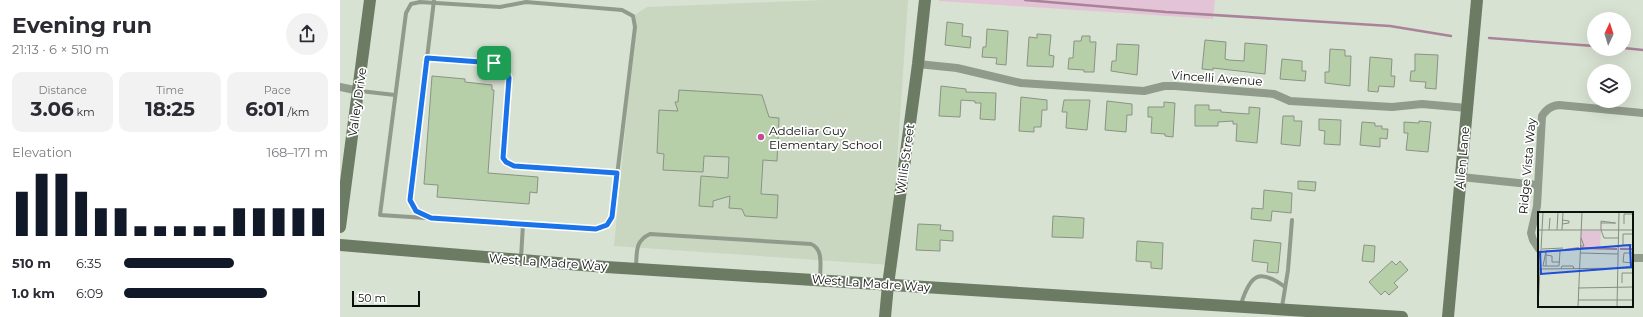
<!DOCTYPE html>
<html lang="en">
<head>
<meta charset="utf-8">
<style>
	:root { --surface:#fff; --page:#f2f2f3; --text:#2b2b33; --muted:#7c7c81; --accent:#111827 }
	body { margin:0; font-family:Montserrat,sans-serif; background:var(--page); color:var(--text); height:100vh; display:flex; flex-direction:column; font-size:15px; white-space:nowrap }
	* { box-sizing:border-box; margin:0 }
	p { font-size:13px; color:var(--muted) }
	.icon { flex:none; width:22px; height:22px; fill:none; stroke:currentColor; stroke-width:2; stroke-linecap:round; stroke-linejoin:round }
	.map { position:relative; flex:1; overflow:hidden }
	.panel { display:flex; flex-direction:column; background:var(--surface); width:340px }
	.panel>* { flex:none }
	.needle { width:26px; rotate:4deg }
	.controls { position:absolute; left:1247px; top:12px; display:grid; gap:8px }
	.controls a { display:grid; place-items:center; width:44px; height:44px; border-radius:50%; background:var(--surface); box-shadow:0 4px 16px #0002; font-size:20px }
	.scale { position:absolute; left:12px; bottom:10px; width:68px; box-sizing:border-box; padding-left:4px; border:2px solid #0c100a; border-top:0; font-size:11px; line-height:14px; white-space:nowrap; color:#0c100a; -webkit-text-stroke:3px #fff; paint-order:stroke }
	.pin { position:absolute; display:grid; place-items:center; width:34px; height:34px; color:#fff; margin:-17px; border-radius:8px; box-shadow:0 2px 6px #0006 }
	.round { display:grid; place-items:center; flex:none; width:42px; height:42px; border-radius:21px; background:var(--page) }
	.head { display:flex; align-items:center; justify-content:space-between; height:68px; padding:0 12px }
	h1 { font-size:22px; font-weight:700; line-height:30px }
	.figures { display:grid; grid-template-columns:repeat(3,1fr); gap:6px; height:68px; padding:4px 12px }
	.figures div { display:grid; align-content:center; border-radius:10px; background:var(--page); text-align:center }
	.figures b { font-size:20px; font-weight:700 }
	.figures small { font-size:11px; font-weight:400 }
	.figures p { font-size:11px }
	.chart { height:112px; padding:8px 12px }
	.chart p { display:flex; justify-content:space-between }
	.chart svg { width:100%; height:72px; margin-top:4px; stroke:var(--accent); stroke-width:6 }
	ul { padding:0 12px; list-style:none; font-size:13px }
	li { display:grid; grid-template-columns:64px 48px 1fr; align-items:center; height:30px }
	li i { height:10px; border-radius:5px; background:var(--accent) }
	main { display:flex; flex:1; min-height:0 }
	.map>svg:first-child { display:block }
	.built { fill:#c9d7c0 }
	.green { fill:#e3c4d6 }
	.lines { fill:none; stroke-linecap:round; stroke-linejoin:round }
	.stream { stroke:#aa8299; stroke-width:2.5 }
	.building { fill:#b7cfa9; stroke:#899384 }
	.lane { stroke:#919b8b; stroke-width:4 }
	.street { stroke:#919b8b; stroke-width:8 }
	.secondary { stroke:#6c7b63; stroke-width:12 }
	.route-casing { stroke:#fff; stroke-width:8 }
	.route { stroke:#1a73e8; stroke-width:5 }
	.poi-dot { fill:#c3499b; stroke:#fff; stroke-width:1.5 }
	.labels { text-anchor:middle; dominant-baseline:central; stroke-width:3.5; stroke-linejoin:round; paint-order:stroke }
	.street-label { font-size:12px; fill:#0c100a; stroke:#fff }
	.poi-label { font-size:12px; fill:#0c100a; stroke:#fff; text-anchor:start }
	.inset-river { fill:none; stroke:#aa8299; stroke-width:2 }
	.inset-road { fill:none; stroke:#868e82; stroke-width:1 }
	.view { fill:#1d4ed8; fill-opacity:0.15; stroke:#1d4ed8; stroke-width:2 }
	.inset-edge { fill:none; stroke:#0c100a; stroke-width:2 }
</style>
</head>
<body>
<main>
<section class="panel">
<div class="head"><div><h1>Evening run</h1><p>21:13 · 6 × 510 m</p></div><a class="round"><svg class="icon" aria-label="share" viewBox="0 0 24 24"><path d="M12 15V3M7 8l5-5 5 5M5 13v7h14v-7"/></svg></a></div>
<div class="figures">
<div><p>Distance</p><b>3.06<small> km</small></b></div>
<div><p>Time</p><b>18:25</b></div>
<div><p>Pace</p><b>6:01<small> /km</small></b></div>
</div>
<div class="chart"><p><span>Elevation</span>168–171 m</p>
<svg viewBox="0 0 160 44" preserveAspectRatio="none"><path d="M5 44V17M15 44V6M25 44V6M35 44V17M45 44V27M55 44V27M65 44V38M75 44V38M85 44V38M95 44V38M105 44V38M115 44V27M125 44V27M135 44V27M145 44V27M155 44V27"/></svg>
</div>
<ul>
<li><b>510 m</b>6:35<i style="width:54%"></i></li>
<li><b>1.0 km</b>6:09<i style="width:70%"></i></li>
</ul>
</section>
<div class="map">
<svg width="1303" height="317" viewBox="0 0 1303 317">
	<rect width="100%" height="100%" fill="#d8e2d2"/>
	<path class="built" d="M483,0H568L550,265L274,246L295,27L293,16L307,7Z"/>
	<path class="green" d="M599,0H875L873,19L599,1Z"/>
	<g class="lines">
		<g class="stream">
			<path d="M685,0L826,12L1050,26L1111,36"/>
			<path d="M1149,38L1254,46"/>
			<path d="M1284,48L1303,50"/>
		</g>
	</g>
	<g class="building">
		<path d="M607,22L623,24L622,36L631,37L630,48L605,45Z"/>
		<path d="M647,29L668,31L666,65L656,64L657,58L642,57L643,47H646Z"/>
		<path d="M697,34L711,35L709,55L714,56L713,67L687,66L689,37L697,38Z"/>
		<path d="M742,36H750V42H756L754,72H744V70L728,69L729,58H733L734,41H741Z"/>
		<path d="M865,40L886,42L885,59L889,60L904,61L905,43L927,45L925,74L873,68V70L862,69Z"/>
		<path d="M777,44L799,45L797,75L771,71L772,61H776Z"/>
		<path d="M990,49L1005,50V56H1011L1010,86L985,83V72H989Z"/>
		<path d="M1075,54L1098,55L1096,89L1085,88L1086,82L1070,81L1071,71H1075Z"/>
		<path d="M1030,57L1052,59L1051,76H1055L1054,87L1039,86L1038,92L1028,91Z"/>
		<path d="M942,59L962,61V71H966L965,81L940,79Z"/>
		<path d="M92,76L125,79V82L152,85V90H154L148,173L198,177L197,193L190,192L189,204L97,197L98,185L84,184Z"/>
		<path d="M601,86L626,89V92L656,93L655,120L640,119L641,103H635V101L621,100L620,117L599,116Z"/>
		<path d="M339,90L422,95L429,117L439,118L437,161L423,160L421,194L438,195L437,218L405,216L402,209L389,208L390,196L373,201V207L359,206L361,176L388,178L389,157L364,156L363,172L323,170L324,154L317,153L319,110L338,111L335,102H338Z"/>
		<path d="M681,97L707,100V110H702L701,127H694V132L679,131Z"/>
		<path d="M724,100H750L747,130L726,128L727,112H722Z"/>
		<path d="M767,101L792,104V115H787L786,132L765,130Z"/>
		<path d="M824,102L835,103L833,137L825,136V134L811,133L812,117H808V107H824Z"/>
		<path d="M855,105H869V110H881V112L909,114V107L920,108L917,143L896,141L897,124H893V121L878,122V126H855Z"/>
		<path d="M943,116H954V121H962L960,146L941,144Z"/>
		<path d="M979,119L1001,120L1000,145L984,144L985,131L979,130Z"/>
		<path d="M1079,121L1091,122L1088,152L1066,150L1068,133H1064V122L1079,123Z"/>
		<path d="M1022,122L1035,123V126H1042V129H1048L1047,139L1040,138V147L1020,145Z"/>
		<path d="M958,181L976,182L975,191L958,189Z"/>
		<path d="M924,190L952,193L951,213L932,211L931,221L911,219L912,208L923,209Z"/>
		<path d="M713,216L744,218L743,238L712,237Z"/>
		<path d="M578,224L601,225L600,230L613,231V241L600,240V251L576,250Z"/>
		<path d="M914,240L941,243L938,273L927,272L928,263L912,261Z"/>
		<path d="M797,241L823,243L822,269L811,268V262L796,261Z"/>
		<path d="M1024,245L1035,246L1034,262L1022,261Z"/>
		<path d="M1052,261L1056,265L1060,261L1068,270L1054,283L1058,287L1049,295L1045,291L1041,295L1029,282Z"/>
	</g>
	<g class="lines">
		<g class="lane">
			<path d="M80,2L160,7L186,2L282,10L293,16L295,27L272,217L267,225L256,229L40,215L66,13L71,4Z"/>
			<path d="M87,58L154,63C163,66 166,69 169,78L163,151C163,160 166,162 174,165L277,173"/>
			<path d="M20,91L55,95"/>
			<path d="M88,217L76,211L70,200L94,0"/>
			<path d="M181,258L183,224"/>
			<path d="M296,267C297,251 295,241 310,234L471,244C484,249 480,267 480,280"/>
			<path d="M901,304C910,276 918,267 945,287"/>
			<path d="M942,307L948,270L952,220"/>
		</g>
		<g class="street">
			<path d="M578,64L617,68L681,83L804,91L824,86H835L934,94L950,101L1052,107L1082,104L1127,108"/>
			<path d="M0,87L19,91"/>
			<path d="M1121,177L1198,185"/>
			<path d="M1199,249L1193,240L1191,233L1197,206L1202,116C1206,110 1210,106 1219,105L1303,113"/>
			<path d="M1292,258H1303"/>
		</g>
		<g class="secondary">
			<path d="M0,227L30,0"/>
			<path d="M0,245L266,267L1062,317"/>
			<path d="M545,317L548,285L578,64L585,0"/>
			<path d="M1108,317L1137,0"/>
		</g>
	</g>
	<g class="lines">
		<g class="route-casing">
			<path id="route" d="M87,58L154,63C163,66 166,69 169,78L163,158L166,162L174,166L277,173L272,217L267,225L256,229L91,218L76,211L70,200Z"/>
		</g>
		<use href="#route" class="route"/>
	</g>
	<circle class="poi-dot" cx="421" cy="137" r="4"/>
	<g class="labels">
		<g class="street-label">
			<text transform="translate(877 78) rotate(4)">Vincelli Avenue</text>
			<text transform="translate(17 102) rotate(-82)">Valley Drive</text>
			<text transform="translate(1122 158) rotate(-85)">Allen Lane</text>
			<text transform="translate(565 159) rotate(-82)">Willis Street</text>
			<text transform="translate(1187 166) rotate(-85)">Ridge Vista Way</text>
			<text transform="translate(208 262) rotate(4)">West La Madre Way</text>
			<text transform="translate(531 283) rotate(4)">West La Madre Way</text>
		</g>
		<g class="poi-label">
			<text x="429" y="130">Addeliar Guy<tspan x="429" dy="14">Elementary School</tspan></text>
		</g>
	</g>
	<g transform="translate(1198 212)">
		<rect width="95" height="95" fill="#d8e2d2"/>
		<path d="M43,19H63L62,37H43Z" fill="#e3c4d6"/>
		<path class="inset-river" d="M43,36L79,37M82,37H95M27,38L41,36"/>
		<path class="inset-road" d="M0,0V13M24,8L31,9V11L24,12M63,11H78M86,12V2H95M0,18H95M11,18L12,6M19,18L20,0M24,18L25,0M63,18V9L77,11M63,18L66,26H81M95,22H85V33H95M42,34H46L43,26M4,37L25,36M8,39H22L21,54H5ZM42,41L80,42M95,41H86L85,50L95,51M8,43L14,44V50H22M8,54V39M0,57L95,56M23,57L24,54H35L36,57M84,71V61H95M40,76L95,75M40,88H79M79,88H95M0,95L5,0M40,95L44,0M79,95L81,0"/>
		<path class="view" d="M92,33L93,55L3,62L2,40Z"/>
		<rect width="95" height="95" class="inset-edge"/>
	</g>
</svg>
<div class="controls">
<a><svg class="needle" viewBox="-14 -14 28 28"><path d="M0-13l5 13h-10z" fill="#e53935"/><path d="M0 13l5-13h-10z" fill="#7c7c81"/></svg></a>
<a><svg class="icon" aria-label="layers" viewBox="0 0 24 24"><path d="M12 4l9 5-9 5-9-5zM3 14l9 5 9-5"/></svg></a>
</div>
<div class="scale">50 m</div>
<div class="pin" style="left:154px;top:63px;background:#1e9e55"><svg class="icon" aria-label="arrive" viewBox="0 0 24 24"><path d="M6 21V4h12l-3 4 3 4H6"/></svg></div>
</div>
</main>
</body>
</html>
